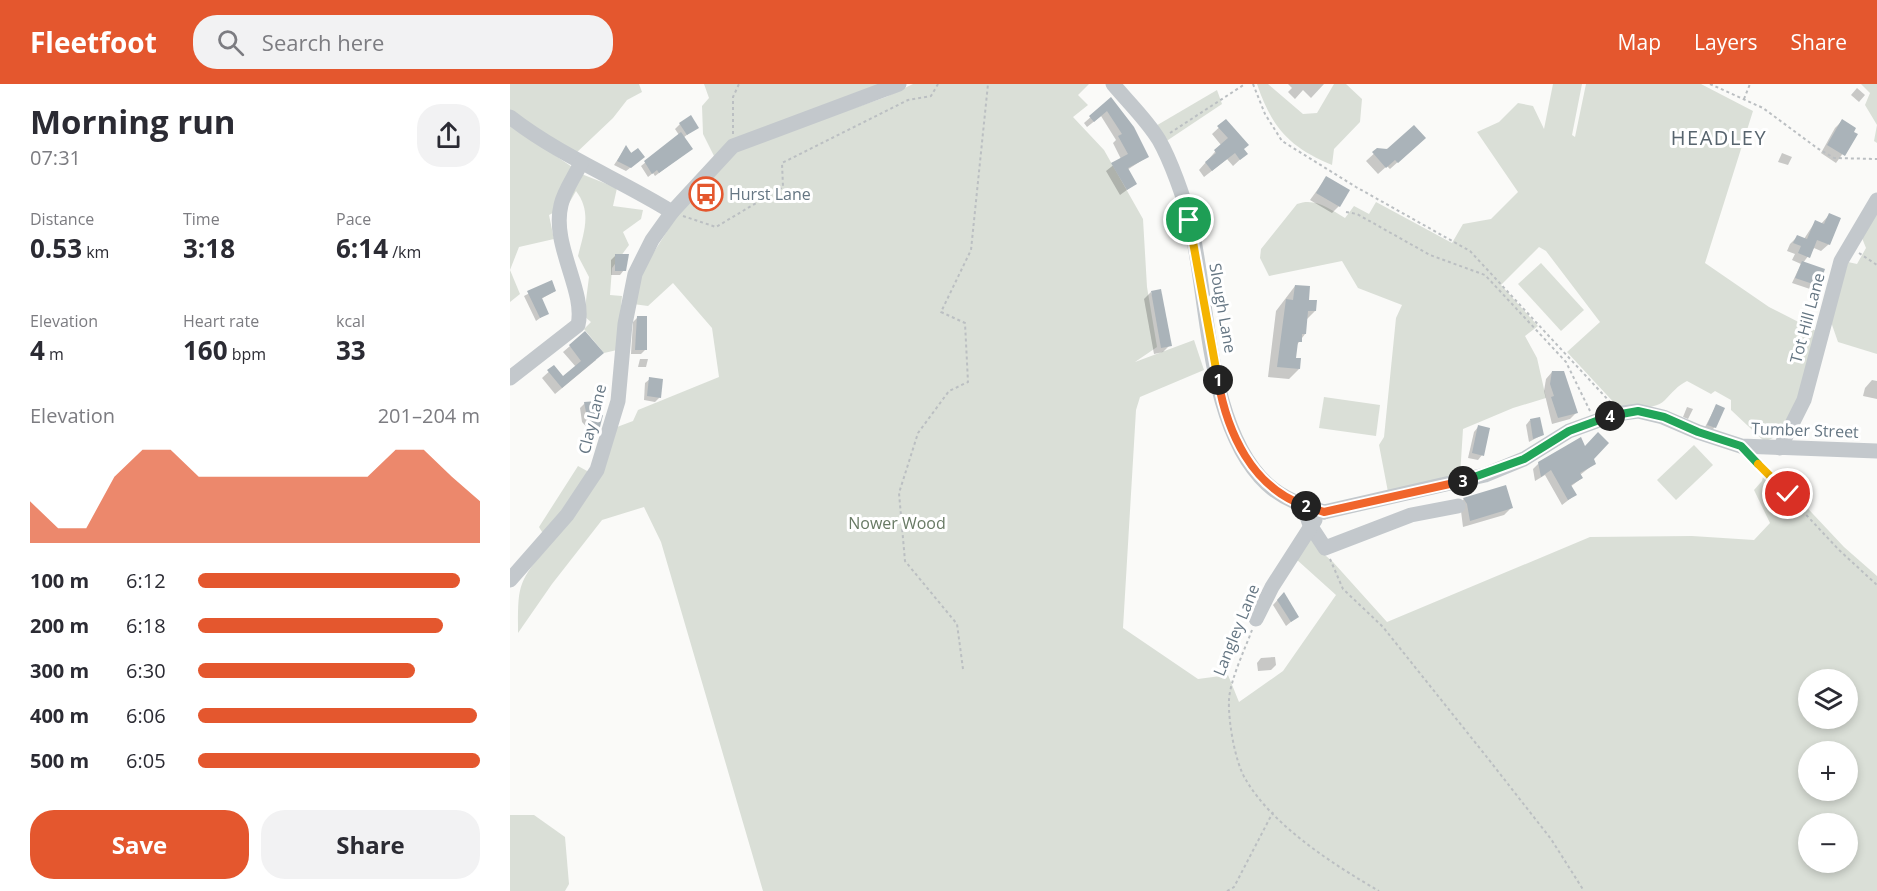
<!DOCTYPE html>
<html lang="en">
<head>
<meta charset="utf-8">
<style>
	:root { --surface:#fff; --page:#f2f2f3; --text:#2b2b33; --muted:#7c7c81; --accent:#e4572e }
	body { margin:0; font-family:"Open Sans",sans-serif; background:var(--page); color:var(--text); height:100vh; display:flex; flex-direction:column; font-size:22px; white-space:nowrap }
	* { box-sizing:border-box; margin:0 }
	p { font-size:20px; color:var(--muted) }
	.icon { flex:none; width:33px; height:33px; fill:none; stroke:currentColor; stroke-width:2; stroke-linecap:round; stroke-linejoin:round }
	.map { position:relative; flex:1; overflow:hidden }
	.sheet { display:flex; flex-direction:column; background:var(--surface); width:510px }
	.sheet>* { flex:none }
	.fabs { position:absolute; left:1288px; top:585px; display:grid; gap:12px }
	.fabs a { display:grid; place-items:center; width:60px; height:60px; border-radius:50%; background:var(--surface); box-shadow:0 3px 9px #0003; font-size:30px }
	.pin { position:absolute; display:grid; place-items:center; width:51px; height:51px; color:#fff; margin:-26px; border:3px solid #fff; border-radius:50%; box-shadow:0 2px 6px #0007 }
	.km { position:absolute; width:30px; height:30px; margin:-15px; border-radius:50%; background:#222; color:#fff; font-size:16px; line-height:30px; text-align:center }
	.round { display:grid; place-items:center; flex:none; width:63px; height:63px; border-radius:24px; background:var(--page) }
	.head { display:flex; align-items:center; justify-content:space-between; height:102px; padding:0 30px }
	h1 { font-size:33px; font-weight:700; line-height:45px }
	.stats { display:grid; grid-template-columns:repeat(3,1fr); gap:9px; height:102px; padding:6px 30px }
	.stats div { display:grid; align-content:center }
	.stats b { font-size:26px; font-weight:700 }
	.stats small { font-size:16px; font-weight:400 }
	.stats p { font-size:16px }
	.chart { height:168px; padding:12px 30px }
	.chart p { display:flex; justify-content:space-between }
	.chart svg { width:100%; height:108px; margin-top:6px; fill:var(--accent); opacity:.7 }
	.primary-button { display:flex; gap:12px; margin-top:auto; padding:12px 30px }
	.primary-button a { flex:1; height:69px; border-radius:24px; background:var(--accent); color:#fff; font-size:24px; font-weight:700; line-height:69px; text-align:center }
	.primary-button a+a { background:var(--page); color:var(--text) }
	ul { padding:0 30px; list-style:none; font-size:20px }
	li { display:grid; grid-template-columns:96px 72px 1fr; align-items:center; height:45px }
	li i { height:15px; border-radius:8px; background:var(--accent) }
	header { display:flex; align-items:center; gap:36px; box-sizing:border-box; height:84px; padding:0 30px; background:var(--accent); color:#fff }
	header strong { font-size:28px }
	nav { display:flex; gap:33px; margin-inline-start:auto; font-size:21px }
	.search { width:420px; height:54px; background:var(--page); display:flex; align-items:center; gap:15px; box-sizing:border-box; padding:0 21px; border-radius:24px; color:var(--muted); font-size:22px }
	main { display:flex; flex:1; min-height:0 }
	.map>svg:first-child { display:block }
	.green { fill:#dadfd7; fill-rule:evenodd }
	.shadow { fill:#0003 }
	.building { fill:#aab3b9 }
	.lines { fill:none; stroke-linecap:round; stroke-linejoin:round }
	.path { stroke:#bbbfc2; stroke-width:2; stroke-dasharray:3 3; stroke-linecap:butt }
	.minor { stroke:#c3c8cc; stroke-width:15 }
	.split-1-casing { stroke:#fff; stroke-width:12 }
	.split-2-casing { stroke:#fff; stroke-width:12 }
	.split-3-casing { stroke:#fff; stroke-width:12 }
	.split-4-casing { stroke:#fff; stroke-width:12 }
	.split-5-casing { stroke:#fff; stroke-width:12 }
	.split-6-casing { stroke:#fff; stroke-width:12 }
	.split-1 { stroke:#f5b400; stroke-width:8 }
	.split-2 { stroke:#f0652b; stroke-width:8 }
	.split-3 { stroke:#f0652b; stroke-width:8 }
	.split-4 { stroke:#22a559; stroke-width:8 }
	.split-5 { stroke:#22a559; stroke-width:8 }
	.split-6 { stroke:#f5b400; stroke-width:8 }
	.labels { text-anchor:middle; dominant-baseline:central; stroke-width:6; stroke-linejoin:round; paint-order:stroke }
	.poi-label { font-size:16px; fill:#657683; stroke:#fff; text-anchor:start }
	.street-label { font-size:16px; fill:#657683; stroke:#fff }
	.park-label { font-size:16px; fill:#687a64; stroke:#fff }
	.quarter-label { font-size:20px; letter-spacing:1.5px; fill:#57646e; stroke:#fff }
</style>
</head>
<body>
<header>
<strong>Fleetfoot</strong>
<div class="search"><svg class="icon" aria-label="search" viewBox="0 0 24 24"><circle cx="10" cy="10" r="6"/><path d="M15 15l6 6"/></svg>Search here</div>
<nav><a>Map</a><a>Layers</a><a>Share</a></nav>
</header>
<main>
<section class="sheet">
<div class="head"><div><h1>Morning run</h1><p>07:31</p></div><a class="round"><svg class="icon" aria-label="share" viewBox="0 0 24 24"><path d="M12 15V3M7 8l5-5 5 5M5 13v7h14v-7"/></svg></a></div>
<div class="stats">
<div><p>Distance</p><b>0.53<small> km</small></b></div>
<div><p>Time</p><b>3:18</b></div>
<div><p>Pace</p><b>6:14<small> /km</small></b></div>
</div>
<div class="stats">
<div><p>Elevation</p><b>4<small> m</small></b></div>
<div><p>Heart rate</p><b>160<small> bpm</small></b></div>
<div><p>kcal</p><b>33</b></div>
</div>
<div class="chart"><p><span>Elevation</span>201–204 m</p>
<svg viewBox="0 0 160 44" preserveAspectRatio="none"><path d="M0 44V27L10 38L20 38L30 17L40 6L50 6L60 17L70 17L80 17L90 17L100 17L110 17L120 17L130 6L140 6L150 17L160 27V44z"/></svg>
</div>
<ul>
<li><b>100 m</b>6:12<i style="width:93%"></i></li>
<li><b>200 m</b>6:18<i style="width:87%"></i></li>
<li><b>300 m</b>6:30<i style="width:77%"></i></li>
<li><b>400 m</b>6:06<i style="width:99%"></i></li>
<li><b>500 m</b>6:05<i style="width:100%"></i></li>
</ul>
<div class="primary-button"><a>Save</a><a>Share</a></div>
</section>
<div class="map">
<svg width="1367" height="807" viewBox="0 0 1367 807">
	<rect width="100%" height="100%" fill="#fafaf8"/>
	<g class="green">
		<path d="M0,0H129L132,8L117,16L103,34L65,70L0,29Z"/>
		<path d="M194,0H373L299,40L376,13L403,0H579L568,11L578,21L563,33L594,66L633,135L637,203L647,263L625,278L684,256L694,286L630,313L626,326L613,544L688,595L718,591L729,618L773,587L826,511L786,475L800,447L808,465L823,478L877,538L1080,453L1182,452L1244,456L1260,439L1244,406L1252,397L1256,380L1334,463L1367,492V807H253L151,458L134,423L92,436L42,500L8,549C8,501 7,498 40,461L29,443L68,382L88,393L107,343L123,337L128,326L209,293L202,244L163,199L138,222L123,220L133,185L170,127L210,84L193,50L192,22L199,14ZM1299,596H1338V634H1299ZM1299,668H1338V706H1299ZM1299,740H1338V778H1299Z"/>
		<path d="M747,0H758L793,30L807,29L824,0H836L852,15L850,38L824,65L822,81C779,63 762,44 747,0Z"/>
		<path d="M1043,0H1072L1062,51L1065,53L1076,0H1191L1243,27L1195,179L1259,223L1308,248C1301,273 1284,355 1254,357L1221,326V316L1205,307L1201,310L1177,297C1167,302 1163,308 1155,316C1144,327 1122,323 1108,323L1057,268L1090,238L1036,167L1029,163L991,201L1028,242L1015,252L1027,274L1036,314L1003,324L953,345L950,392L878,408L869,361L874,353L886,234L892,221L848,204L832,177L759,192L750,174L751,165L787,120C805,113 820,125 835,134L844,122L859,130L866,118L942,159L953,140L981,135L1008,108L967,48L989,38L1008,19L1023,22L1034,45Z"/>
		<path d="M1351,0H1367V59L1364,57L1367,41L1355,21L1360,9Z"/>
		<path d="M707,6L712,20L655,58L644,43Z"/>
		<path d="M0,41L74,91L107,104L103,122L133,126L131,135L113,148L119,161L102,184L100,211L112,212L107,266L94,269L74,245L81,238L74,232L79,193L68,172C74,148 82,128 66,107L58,121L39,131L44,155L9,163L0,186L10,210L0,218Z"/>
		<path d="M1367,123V270L1328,258L1321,238L1338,178L1347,180L1356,164L1352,154Z"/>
		<path d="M1031,179L1074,226L1051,247L1008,200Z"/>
		<path d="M814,313L870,321L866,352L809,344Z"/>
		<path d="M1184,361L1203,381L1166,416L1147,396Z"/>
		<path d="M0,731H24L55,753L59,800L55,807H0Z"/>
	</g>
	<g class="shadow">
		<path d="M778,0H814L801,14L793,6L785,15L778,8L782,4Z"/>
		<path d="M1347,4L1355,11L1349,18L1341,11Z"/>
		<path d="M601,15L637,73L617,86L625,100L610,111L596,87L611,75L603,59L606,56L591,32L577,43L574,39Z"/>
		<path d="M716,37L736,70L723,82L717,75L694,93L689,86L711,61L702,50Z"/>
		<path d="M1332,37L1346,51L1326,79L1311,69L1325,44Z"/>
		<path d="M170,40L187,43L173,54L181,65L145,92L143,89L138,93L131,82L169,51L165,45Z"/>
		<path d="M907,61L880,85L877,82L868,90L856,77L868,66Z"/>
		<path d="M116,63L129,77L116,87L104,81Z"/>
		<path d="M1272,69L1282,73L1278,81L1268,78Z"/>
		<path d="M816,94L829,122L822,129L800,116Z"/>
		<path d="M1319,131V160L1311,167L1304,164L1293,179L1313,186L1308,202L1303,206L1282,199L1291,180L1282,176L1285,170L1277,167L1280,160L1287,153L1294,155L1305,138L1311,140Z"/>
		<path d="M106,171L114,186L110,191H101V176Z"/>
		<path d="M41,198L45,207L31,215L37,229L26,237L14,212Z"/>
		<path d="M785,202L805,227L796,236L795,250L786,262L785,275L789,285L779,295L758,293L766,227Z"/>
		<path d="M641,208L660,261L653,268L644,270L634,215Z"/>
		<path d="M127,234L135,266L131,270H121L123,238Z"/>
		<path d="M60,262L86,276L45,310L32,294L44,283L52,294L66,283L53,268Z"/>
		<path d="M130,275H138L136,283H128Z"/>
		<path d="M1042,288L1066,329L1060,335L1042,340L1034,307L1036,295Z"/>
		<path d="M140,295L150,313L145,318L134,316L135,299Z"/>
		<path d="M1362,296L1367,297V315L1353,312L1355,304Z"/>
		<path d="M75,319L87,333H91L83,350L72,338L70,324Z"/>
		<path d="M1206,322L1205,343L1200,348L1194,345Z"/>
		<path d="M1177,323L1183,325L1178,335L1173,333Z"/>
		<path d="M1020,336L1032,351L1019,358L1016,341Z"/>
		<path d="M968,343L972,371L968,376L958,374L964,348Z"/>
		<path d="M1029,379L1084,380L1070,391L1072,394L1060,403L1065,411L1052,421L1035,391L1025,397L1023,385Z"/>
		<path d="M995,403L1001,424L994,431L953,443L951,427L947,422L954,415Z"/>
		<path d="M773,510L787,533L776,542L763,521Z"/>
		<path d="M765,573L766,581L761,586L748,587L747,579L751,574Z"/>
	</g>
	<g class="building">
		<path d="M601,13L624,43L639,73L618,84L627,100L617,106L601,79L618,70L608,52L612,50L597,27L584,38L579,32Z"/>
		<path d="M181,31L189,44L177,51L169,39Z"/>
		<path d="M716,35L739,61L734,65L738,70L730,76L725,69L702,87L695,78L706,69L704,66L718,54L707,42Z"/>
		<path d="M1332,35L1346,44L1344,48L1348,50L1335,72L1317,61Z"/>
		<path d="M904,41L916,54L888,79L885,76L876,84L862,68L867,64L877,65Z"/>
		<path d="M171,48L183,65L149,89L147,86L142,90L134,77Z"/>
		<path d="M116,61L121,69L128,64L135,73L121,84L107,77Z"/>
		<path d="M816,92L840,106L830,123L806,109Z"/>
		<path d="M1319,129L1331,134L1320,161L1307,156L1300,174L1288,169L1291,162L1283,159L1287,151L1297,155L1305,136L1314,140Z"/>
		<path d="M105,170H119L116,187H105Z"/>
		<path d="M1292,177L1315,185L1309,202L1285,194Z"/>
		<path d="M42,196L46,207L32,214L39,230L30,234L17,207Z"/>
		<path d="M785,201L800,202L799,216H807L806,227H798L796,250H792V258H788L786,274H791L790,285L767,283L776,215L783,216Z"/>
		<path d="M651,205L662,262L651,264L641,207Z"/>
		<path d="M127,232H137V266H125Z"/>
		<path d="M75,247L94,269L52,304L37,286L44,281L53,292L71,277L59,261Z"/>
		<path d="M1042,287H1054L1068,329L1048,334L1041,313L1044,312L1040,300Z"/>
		<path d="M139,293L153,295L151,314L137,312Z"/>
		<path d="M87,317L88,332L93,331L89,347L77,333L74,318Z"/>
		<path d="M1206,320L1215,324L1206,344L1197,341Z"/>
		<path d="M1030,333L1034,351L1023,355L1020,335Z"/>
		<path d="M968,341L980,344L974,372L962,369Z"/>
		<path d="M1088,348L1099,359L1084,375L1086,380L1070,389L1073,394L1061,401L1067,411L1058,416L1041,386L1031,393L1028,378L1071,353L1075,362Z"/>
		<path d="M996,401L1003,424L960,437L957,420L953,414Z"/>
		<path d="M774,508L789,533L781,538L767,516Z"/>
	</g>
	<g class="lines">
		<g class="path">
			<path d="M743,0L755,30L772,57L846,103L960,167L1101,319"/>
			<path d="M1200,0L1253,24L1307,64L1324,74L1367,75"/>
			<path d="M1234,15L1240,0"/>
			<path d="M660,49L735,0"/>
			<path d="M223,50V13L229,0"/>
			<path d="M836,128L847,130L920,171L975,191L1056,278L1080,327"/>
			<path d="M173,132L206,143L273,103L272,79L398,16L421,12L428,0"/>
			<path d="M1349,169L1367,181"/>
			<path d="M1243,374L1329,466L1367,501"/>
			<path d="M820,475L833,505L873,543L976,672L1041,755L1074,807"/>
			<path d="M742,546C735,565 720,596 719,616C718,636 725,679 736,696C763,742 824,781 869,807"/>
			<path d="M453,585L447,540L395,477L389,409L408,349L439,307L458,298L455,239L431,228L461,166L478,0"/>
			<path d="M717,807L724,803L763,728"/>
		</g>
		<g class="minor">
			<path d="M603,0C618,18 637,36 649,56C661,77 674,114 680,137C699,215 696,343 757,400C773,415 794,422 814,428"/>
			<path d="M0,33C50,72 109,95 162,128"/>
			<path d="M0,294L68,241C76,207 41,161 51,121C54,107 65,92 71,79"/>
			<path d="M1270,364L1294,316L1331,177L1367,116"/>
			<path d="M793,421L800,441L815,464L901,431L948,422"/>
			<path d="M814,428L975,391L1014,375L1059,347L1106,330L1128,327L1153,333L1188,348L1231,362L1367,367"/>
			<path d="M0,496L57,431L87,386L108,317L115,240L125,190L142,156L162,128L223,62L389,0"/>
			<path d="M746,535L762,503L805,436"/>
		</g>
	</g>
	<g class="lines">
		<g class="split-1-casing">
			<path id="split-1" d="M679,136L708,296"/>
		</g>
		<g class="split-2-casing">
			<path id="split-2" d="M708,296C717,348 742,404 796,422"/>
		</g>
		<g class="split-3-casing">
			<path id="split-3" d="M796,422L814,428L953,397"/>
		</g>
		<g class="split-4-casing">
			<path id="split-4" d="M953,397L1014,375L1059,347L1100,332"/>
		</g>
		<g class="split-5-casing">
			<path id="split-5" d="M1100,332L1128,327L1154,333L1188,348L1231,362L1248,380"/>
		</g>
		<g class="split-6-casing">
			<path id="split-6" d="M1248,380L1278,410"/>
		</g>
		<use href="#split-1" class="split-1"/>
		<use href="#split-2" class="split-2"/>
		<use href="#split-3" class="split-3"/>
		<use href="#split-4" class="split-4"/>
		<use href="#split-5" class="split-5"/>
		<use href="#split-6" class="split-6"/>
	</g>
	<defs>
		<g id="bus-ring" transform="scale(1.725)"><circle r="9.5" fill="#fff" stroke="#e4572e" stroke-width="1.5"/><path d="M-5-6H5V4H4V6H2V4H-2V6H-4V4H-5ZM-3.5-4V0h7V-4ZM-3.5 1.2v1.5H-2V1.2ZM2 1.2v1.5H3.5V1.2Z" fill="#e4572e"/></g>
	</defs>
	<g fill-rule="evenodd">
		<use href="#bus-ring" x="196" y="110"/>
	</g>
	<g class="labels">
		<g class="poi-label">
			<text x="219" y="110">Hurst Lane</text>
		</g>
		<g class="street-label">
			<text transform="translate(713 224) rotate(80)">Slough Lane</text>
			<text transform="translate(1297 234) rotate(-75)">Tot Hill Lane</text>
			<text transform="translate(82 335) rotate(-76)">Clay Lane</text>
			<text transform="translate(1295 346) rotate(2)">Tumber Street</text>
			<text transform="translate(726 546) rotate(-68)">Langley Lane</text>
		</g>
		<g class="park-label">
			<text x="387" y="439">Nower Wood</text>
		</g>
		<g class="quarter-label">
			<text x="1209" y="53">HEADLEY</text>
		</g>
	</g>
</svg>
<div class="fabs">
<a><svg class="icon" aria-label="layers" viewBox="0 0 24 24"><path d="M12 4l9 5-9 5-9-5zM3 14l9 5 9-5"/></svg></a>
<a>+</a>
<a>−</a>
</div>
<div class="pin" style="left:679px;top:136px;background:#1e9e55"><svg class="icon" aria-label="arrive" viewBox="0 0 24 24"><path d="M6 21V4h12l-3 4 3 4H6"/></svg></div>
<div class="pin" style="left:1278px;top:410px;background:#d93025"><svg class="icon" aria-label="check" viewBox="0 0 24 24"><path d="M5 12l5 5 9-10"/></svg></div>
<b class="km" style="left:708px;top:296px">1</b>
<b class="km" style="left:796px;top:422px">2</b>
<b class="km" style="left:953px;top:397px">3</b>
<b class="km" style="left:1100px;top:332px">4</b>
</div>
</main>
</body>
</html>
